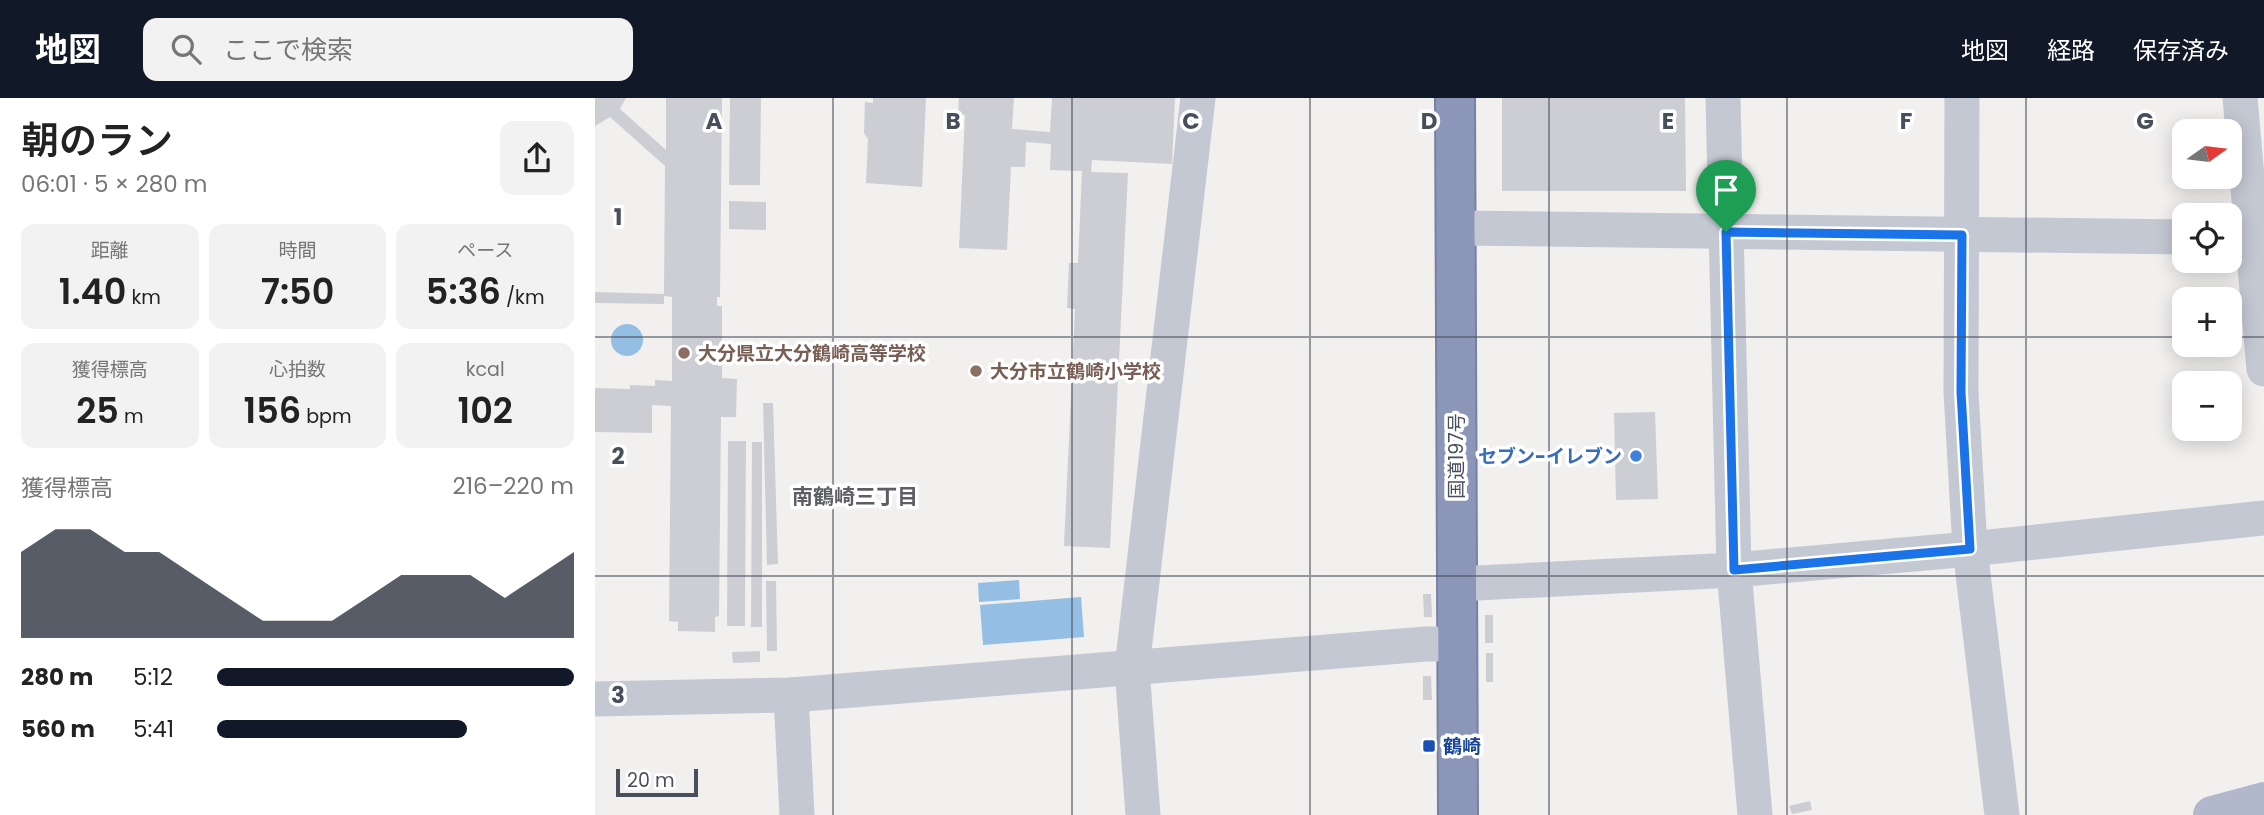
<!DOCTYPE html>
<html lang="ja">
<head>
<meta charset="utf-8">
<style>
	:root { --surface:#fff; --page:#f2f2f2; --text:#222; --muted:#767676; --accent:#111827 }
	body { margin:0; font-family:Poppins,"Noto Sans JP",sans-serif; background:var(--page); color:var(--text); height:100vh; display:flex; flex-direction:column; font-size:26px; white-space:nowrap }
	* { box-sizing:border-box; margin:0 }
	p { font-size:23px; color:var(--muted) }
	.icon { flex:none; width:38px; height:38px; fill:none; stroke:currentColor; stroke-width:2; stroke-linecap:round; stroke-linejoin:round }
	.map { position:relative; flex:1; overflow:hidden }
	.panel { display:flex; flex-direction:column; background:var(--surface); width:595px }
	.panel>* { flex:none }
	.needle { width:46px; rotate:76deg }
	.controls { position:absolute; left:1577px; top:21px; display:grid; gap:14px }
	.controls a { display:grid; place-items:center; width:70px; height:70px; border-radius:14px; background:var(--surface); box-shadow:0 4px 18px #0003; font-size:35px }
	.scale { position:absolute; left:21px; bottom:18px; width:82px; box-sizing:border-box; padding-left:7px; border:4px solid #494e5b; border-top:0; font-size:19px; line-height:24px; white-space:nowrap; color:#494e5b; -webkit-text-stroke:5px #fff; paint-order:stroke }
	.pin { position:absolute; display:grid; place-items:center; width:60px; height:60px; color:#fff; margin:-72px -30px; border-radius:50% 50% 50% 0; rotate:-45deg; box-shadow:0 0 7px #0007 }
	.pin .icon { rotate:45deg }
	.round { display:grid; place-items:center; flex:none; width:74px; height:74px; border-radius:14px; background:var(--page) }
	.headline { display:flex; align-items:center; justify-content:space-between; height:119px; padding:0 21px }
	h1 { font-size:38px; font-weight:600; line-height:52px }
	.metrics { display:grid; grid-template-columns:repeat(3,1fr); gap:10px; height:119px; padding:7px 21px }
	.metrics div { display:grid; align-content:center; border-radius:14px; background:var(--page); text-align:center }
	.metrics b { font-size:35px; font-weight:600 }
	.metrics small { font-size:19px; font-weight:400 }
	.metrics p { font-size:19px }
	.chart { height:196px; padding:14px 21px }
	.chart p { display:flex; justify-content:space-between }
	.chart svg { width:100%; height:126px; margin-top:7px; fill:var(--accent); opacity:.7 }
	ul { padding:0 21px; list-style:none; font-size:23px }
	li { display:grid; grid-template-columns:112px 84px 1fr; align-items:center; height:52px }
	li i { height:18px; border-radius:9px; background:var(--accent) }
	header { display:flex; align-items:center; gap:42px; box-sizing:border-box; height:98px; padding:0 35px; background:var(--accent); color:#fff }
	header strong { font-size:33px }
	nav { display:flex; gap:38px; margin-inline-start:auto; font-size:24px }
	.search { width:490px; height:63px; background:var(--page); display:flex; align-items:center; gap:18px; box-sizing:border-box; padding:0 24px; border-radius:14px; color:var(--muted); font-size:26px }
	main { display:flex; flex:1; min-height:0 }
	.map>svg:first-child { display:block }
	.water { fill:#94bee3 }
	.building { fill:#cdcdd4 }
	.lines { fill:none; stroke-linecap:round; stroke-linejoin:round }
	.highway-casing { stroke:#7781a5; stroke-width:42 }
	.minor { stroke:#c4c8d3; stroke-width:35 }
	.major { stroke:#b2b8cb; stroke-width:38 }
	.highway { stroke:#8c96b9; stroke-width:38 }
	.route-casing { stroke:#fff; stroke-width:14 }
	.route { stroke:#1a73e8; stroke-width:9 }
	.grid { fill:none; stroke:#494e5b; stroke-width:2; stroke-opacity:0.55 }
	.education-dot { fill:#8d6e63; stroke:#fff; stroke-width:2.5 }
	.shop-dot { fill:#3f7fe0; stroke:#fff; stroke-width:2.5 }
	.transit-dot { fill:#1a4fb4; stroke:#fff; stroke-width:2.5 }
	.labels { text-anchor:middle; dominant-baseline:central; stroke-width:7; stroke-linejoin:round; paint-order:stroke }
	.education-label { font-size:19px; font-weight:bold; fill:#785e54; stroke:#fff; text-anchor:start }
	.street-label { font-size:19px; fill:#494e5b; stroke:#fff }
	.shop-label { font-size:19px; font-weight:bold; fill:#366cbe; stroke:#fff; text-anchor:end }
	.transit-label { font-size:19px; font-weight:bold; fill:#164399; stroke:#fff; text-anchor:start }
	.neighbourhood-label { font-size:21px; font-weight:bold; fill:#5c5e63; stroke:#fff }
	.grid-label { font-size:23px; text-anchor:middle; font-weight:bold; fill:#494e5b; stroke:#fff; stroke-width:7; stroke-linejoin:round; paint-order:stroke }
</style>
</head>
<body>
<header>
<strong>地図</strong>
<div class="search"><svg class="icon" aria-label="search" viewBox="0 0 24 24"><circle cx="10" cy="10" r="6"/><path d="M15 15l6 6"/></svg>ここで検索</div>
<nav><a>地図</a><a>経路</a><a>保存済み</a></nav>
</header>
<main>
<section class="panel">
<div class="headline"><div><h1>朝のラン</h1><p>06:01 · 5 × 280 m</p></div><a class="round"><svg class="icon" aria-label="share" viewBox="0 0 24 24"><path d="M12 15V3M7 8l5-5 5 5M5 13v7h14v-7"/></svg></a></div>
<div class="metrics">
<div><p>距離</p><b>1.40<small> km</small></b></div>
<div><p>時間</p><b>7:50</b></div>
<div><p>ペース</p><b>5:36<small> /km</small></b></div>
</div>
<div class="metrics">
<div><p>獲得標高</p><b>25<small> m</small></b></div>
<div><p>心拍数</p><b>156<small> bpm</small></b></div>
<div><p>kcal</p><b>102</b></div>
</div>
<div class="chart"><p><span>獲得標高</span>216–220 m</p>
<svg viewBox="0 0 160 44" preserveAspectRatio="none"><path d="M0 44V14L10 6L20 6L30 14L40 14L50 22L60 30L70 38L80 38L90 38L100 30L110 22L120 22L130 22L140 30L150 22L160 14V44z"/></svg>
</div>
<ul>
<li><b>280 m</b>5:12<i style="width:100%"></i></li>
<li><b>560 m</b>5:41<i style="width:70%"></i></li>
</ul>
</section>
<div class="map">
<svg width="1669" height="717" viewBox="0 0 1669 717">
	<rect width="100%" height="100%" fill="#f1f0ef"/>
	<g class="water">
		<circle cx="32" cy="242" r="16"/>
		<path d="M424,482L425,501L384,504L383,485Z"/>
		<path d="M486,499L489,539L388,547L385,507Z"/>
	</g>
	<g class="building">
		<path d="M0,0H31L25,11L71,52V0H127L125,199H122V208H127V280L142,281L141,319H126L124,518L120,519V534L83,533V524L74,523L76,308L57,307V335L0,334V290L35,291V287L60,288V282L77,283V199L69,198V206L0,205V194L69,196L70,68L15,19L0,28Z"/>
		<path d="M135,0H166L165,87H134Z"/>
		<path d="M278,0H331L327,89L271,85L273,41L269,35L270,4L278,5Z"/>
		<path d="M364,0H419L417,31L455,34L457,0H580L577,66L497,62L496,74L533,75L515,450L469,448L480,211L472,210L474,165H483L487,73L455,72L456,46L431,44L430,69H416L412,152L364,150L370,17H363Z"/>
		<path d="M907,0H1090L1091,93H907Z"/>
		<path d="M134,103L171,104V132L134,131Z"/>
		<path d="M168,305H178L183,466L172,467Z"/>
		<path d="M1060,314L1063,401L1021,402L1019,315Z"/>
		<path d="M133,343H151L150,528H132Z"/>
		<path d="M157,344H167V529H156Z"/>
		<path d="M171,483H181L182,553H172Z"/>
		<path d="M828,496H836L837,519H829Z"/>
		<rect x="890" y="517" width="8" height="28"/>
		<path d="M165,553V564L138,565L137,554Z"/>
		<rect x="891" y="555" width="7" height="29"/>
		<path d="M828,578H836L837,602H828Z"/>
		<path d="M1215,703L1217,712L1197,716L1194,708Z"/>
	</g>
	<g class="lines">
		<g class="highway-casing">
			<path id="highway" d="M860,0L863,717"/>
		</g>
		<g class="minor">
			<path d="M1128,0L1139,472L1160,717"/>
			<path d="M1367,0L1366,294L1375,451L1407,717"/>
			<path d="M1645,0L1669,271"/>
			<path d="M862,130L1589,139"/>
			<path d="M862,486L1139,472L1375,451L1669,420"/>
			<path d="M196,597L202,717"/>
			<path d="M0,601L196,597L831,546H862"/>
			<path d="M548,717L537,570L603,0"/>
		</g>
		<path class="major" d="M1617,717L1669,703"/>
		<use href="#highway" class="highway"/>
	</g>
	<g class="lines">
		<g class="route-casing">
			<path id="route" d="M1131,134L1367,137L1366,294L1375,451L1139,472Z"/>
		</g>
		<use href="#route" class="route"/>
	</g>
	<path class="grid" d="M238,0V717M477,0V717M715,0V717M954,0V717M1192,0V717M1431,0V717M0,239H1589M1634,239H1669M0,478H1669"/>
	<g class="education-dot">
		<circle cx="89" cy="255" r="7"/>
		<circle cx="381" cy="273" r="7"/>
	</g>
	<circle class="shop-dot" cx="1041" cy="358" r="7"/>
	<rect class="transit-dot" x="827" y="641" width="14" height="14" rx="3.5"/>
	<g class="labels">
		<g class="education-label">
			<text x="103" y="255">大分県立大分鶴崎高等学校</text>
			<text x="395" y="273">大分市立鶴崎小学校</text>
		</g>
		<g class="street-label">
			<text transform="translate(861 358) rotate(-90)">国道197号</text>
		</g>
		<g class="shop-label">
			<text x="1027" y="358">セブン-イレブン</text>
		</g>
		<g class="transit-label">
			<text x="848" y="648">鶴崎</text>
		</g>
		<g class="neighbourhood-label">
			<text x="260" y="398">南鶴崎三丁目</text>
		</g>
	</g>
	<g class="grid-label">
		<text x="119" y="31">A</text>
		<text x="358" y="31">B</text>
		<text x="596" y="31">C</text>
		<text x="834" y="31">D</text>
		<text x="1073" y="31">E</text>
		<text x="1311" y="31">F</text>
		<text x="1550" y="31">G</text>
		<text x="23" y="127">1</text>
		<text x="23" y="366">2</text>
		<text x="23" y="605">3</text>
	</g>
</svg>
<div class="controls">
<a><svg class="needle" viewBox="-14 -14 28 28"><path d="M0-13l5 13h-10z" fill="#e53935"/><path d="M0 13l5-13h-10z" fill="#767676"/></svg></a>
<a><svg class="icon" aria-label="locate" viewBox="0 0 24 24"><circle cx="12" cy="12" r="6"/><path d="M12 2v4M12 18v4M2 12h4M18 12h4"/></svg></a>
<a>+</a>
<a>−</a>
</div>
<div class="scale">20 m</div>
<div class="pin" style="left:1131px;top:134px;background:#1e9e55"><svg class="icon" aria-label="arrive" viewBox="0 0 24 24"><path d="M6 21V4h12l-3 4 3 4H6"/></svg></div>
</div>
</main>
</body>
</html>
